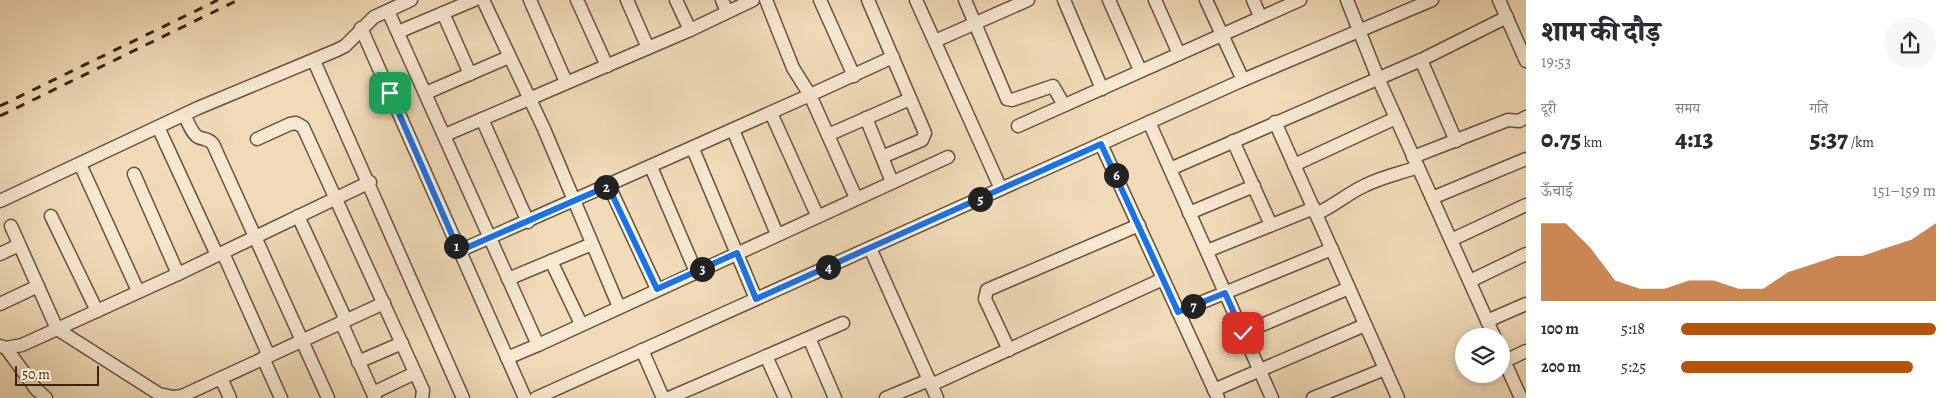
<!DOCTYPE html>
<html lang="hi">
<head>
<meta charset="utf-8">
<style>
	:root { --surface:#fff; --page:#f7f7f7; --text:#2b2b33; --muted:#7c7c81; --accent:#b45309 }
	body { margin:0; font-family:Alegreya,"Noto Serif Devanagari",serif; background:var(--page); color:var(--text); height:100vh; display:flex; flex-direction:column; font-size:19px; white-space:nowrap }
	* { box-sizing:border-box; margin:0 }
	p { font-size:16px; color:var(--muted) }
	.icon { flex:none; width:28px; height:28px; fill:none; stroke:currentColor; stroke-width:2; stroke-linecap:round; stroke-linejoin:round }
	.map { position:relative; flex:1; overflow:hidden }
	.drawer { display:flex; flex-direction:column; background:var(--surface); width:425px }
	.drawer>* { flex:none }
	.tools { position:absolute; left:1455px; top:328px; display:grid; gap:10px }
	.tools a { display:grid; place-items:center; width:55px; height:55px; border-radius:50%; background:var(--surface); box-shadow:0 2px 8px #0003; font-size:25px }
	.scale { position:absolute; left:15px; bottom:12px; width:84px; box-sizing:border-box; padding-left:5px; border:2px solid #3c2610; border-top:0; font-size:14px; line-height:18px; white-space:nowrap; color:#3c2610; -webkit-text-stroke:4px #f6e8d1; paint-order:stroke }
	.pin { position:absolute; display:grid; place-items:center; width:42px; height:42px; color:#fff; margin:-21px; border-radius:10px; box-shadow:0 2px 8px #0006 }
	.km { position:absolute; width:25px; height:25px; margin:-12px; border-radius:50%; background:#222; color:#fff; font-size:14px; line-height:25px; text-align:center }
	.round { display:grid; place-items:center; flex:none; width:52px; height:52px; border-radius:26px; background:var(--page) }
	.summary { display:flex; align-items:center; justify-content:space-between; height:85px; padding:0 15px }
	h1 { font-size:28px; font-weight:800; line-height:38px }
	.figures { display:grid; grid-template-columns:repeat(3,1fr); gap:8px; height:85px; padding:5px 15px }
	.figures div { display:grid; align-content:center }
	.figures b { font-size:25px; font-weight:800 }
	.figures small { font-size:14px; font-weight:400 }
	.figures p { font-size:14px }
	.chart { height:140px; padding:10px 15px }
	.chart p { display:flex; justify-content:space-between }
	.chart svg { width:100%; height:90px; margin-top:5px; fill:var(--accent); opacity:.7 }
	ul { padding:0 15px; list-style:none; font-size:16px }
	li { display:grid; grid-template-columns:80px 60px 1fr; align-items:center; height:38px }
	li i { height:12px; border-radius:6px; background:var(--accent) }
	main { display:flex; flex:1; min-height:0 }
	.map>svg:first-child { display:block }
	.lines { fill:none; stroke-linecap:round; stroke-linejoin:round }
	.minor-casing { stroke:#69533a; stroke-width:15 }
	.minor { stroke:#f6e8d1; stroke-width:12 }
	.rail { stroke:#3c2610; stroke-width:3; stroke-dasharray:9 9; stroke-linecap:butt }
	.route-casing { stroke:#fff; stroke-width:10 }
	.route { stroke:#1a73e8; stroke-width:6 }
</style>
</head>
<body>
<main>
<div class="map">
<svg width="1526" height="398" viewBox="0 0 1526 398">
	<rect width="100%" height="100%" fill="#f1dbb8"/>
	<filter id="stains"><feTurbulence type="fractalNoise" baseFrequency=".004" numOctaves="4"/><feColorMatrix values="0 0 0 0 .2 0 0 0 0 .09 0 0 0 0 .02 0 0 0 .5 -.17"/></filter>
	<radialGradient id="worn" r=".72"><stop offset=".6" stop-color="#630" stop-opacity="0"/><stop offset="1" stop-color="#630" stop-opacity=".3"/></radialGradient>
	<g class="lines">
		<g class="minor-casing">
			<g id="minor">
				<path d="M483,0L544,129L619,307"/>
				<path d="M530,0L566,82"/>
				<path d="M577,0L607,66"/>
				<path d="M627,0L648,48"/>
				<path d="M676,0L690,30"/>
				<path d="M722,0L727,12"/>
				<path d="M820,0L854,76"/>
				<path d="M868,0L925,133L922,140L882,157"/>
				<path d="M916,0L1001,189"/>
				<path d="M965,0L1007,99L1012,100L1053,86L1064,105"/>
				<path d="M1064,0L1102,89"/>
				<path d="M1109,0L1140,70"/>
				<path d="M1155,0L1179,54"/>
				<path d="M1206,0L1243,80"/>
				<path d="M1253,0L1260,16"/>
				<path d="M1347,0L1378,78L1494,336"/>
				<path d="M1499,0L1526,61"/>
				<path d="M388,11L538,345L948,157"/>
				<path d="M443,13L470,74"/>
				<path d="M361,28L525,398"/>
				<path d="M398,32L474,0"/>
				<path d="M935,41L1028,0"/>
				<path d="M1421,60L1456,141"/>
				<path d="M314,61L463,398"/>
				<path d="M426,93L509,57"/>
				<path d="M771,113L817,215"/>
				<path d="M184,115C188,121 191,133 198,137C204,140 208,138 213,144L328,398"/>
				<path d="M866,118L892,182"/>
				<path d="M482,119L528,222"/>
				<path d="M1149,122L1272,398"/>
				<path d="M1275,122L1398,398"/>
				<path d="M1018,126L1300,0"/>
				<path d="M158,127L217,255"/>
				<path d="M733,130L777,234"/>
				<path d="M445,135L690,30L753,0"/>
				<path d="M828,135L910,99"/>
				<path d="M257,139L290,124L296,123L303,127L423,390L422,398"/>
				<path d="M1233,141L1271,225"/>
				<path d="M1101,144L1218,398"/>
				<path d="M693,149L756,299"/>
				<path d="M1413,157L1508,120L1519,121L1526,117"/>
				<path d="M80,164L138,291"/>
				<path d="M1294,165L1396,118"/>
				<path d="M651,167L696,272"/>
				<path d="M1170,169L1421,60L1507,17"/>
				<path d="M134,174L178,274"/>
				<path d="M609,186L657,289"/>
				<path d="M856,198L810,95L893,57"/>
				<path d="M1432,198L1526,159"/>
				<path d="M0,201L198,108L337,50L345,46L374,17L411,0"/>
				<path d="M1189,213L1254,186"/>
				<path d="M1316,214C1334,206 1348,193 1366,185C1382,177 1401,173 1418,167"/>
				<path d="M51,216L97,311"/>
				<path d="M298,216L346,320"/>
				<path d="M11,226L57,329L159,394L173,397L182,396L384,303"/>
				<path d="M1451,240L1526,205"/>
				<path d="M870,248L937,398"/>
				<path d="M459,251L810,95L793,68L766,0"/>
				<path d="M1207,251L1314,208"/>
				<path d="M223,253L269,356"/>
				<path d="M0,254L19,245"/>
				<path d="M551,261L581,324"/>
				<path d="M508,279L592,244"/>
				<path d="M1470,281L1526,254"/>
				<path d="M0,304L38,286"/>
				<path d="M1178,312L1332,249"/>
				<path d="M1487,321L1526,304"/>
				<path d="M341,322L375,398"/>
				<path d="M1243,333L1349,288"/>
				<path d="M809,338L835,398"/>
				<path d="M0,346L6,348L22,345L178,274L370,182"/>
				<path d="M6,348L36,389L46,398"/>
				<path d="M642,350L663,398"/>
				<path d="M1009,350L985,299L987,290L1139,225"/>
				<path d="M1501,354L1521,398"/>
				<path d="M766,356L785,398"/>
				<path d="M263,358L281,398"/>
				<path d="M507,358L538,345"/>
				<path d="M1505,361L1526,351"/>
				<path d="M358,362L402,343"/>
				<path d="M221,378L230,398"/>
				<path d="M931,385L1163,279"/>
				<path d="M1214,390L1365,325"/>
				<path d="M373,393L415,373"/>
				<path d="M536,398L1243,80L1432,0"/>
				<path d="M669,398L843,323"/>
				<path d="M886,398L929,380"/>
				<path d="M1313,398L1385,369"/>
			</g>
		</g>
		<use href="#minor" class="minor"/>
		<g class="rail">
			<path d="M0,106L218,0"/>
			<path d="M0,116L238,0"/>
		</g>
	</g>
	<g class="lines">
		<g class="route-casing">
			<path id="route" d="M390,93L459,251L608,186L657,289L737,253L756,299L1101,144L1178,312L1225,293L1243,333"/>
		</g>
		<use href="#route" class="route"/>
	</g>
	<rect width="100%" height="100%" filter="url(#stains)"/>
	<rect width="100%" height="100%" fill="url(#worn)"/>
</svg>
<div class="tools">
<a><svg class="icon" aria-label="layers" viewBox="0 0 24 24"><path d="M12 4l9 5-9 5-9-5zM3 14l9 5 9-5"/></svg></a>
</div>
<div class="scale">50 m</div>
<div class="pin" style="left:390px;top:93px;background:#1e9e55"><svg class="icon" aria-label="arrive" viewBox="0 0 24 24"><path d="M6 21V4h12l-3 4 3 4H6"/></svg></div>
<div class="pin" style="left:1243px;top:333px;background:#d93025"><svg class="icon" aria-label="check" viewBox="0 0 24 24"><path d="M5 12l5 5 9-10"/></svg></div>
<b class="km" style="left:456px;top:246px">1</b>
<b class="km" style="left:606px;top:187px">2</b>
<b class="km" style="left:702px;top:269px">3</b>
<b class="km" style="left:828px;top:267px">4</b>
<b class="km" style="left:980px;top:199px">5</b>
<b class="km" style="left:1116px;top:175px">6</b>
<b class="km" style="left:1193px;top:306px">7</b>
</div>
<section class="drawer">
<div class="summary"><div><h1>शाम की दौड़</h1><p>19:53</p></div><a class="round"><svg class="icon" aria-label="share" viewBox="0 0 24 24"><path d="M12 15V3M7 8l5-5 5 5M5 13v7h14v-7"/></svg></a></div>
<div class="figures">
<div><p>दूरी</p><b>0.75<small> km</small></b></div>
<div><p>समय</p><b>4:13</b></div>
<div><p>गति</p><b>5:37<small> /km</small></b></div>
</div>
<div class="chart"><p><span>ऊँचाई</span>151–159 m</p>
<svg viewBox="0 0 160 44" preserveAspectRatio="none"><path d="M0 44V6L10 6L20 18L30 34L40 38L50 38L60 34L70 34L80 38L90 38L100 30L110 26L120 22L130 22L140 18L150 14L160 6V44z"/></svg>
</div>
<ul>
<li><b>100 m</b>5:18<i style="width:100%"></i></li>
<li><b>200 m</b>5:25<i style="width:91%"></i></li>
</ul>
</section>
</main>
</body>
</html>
